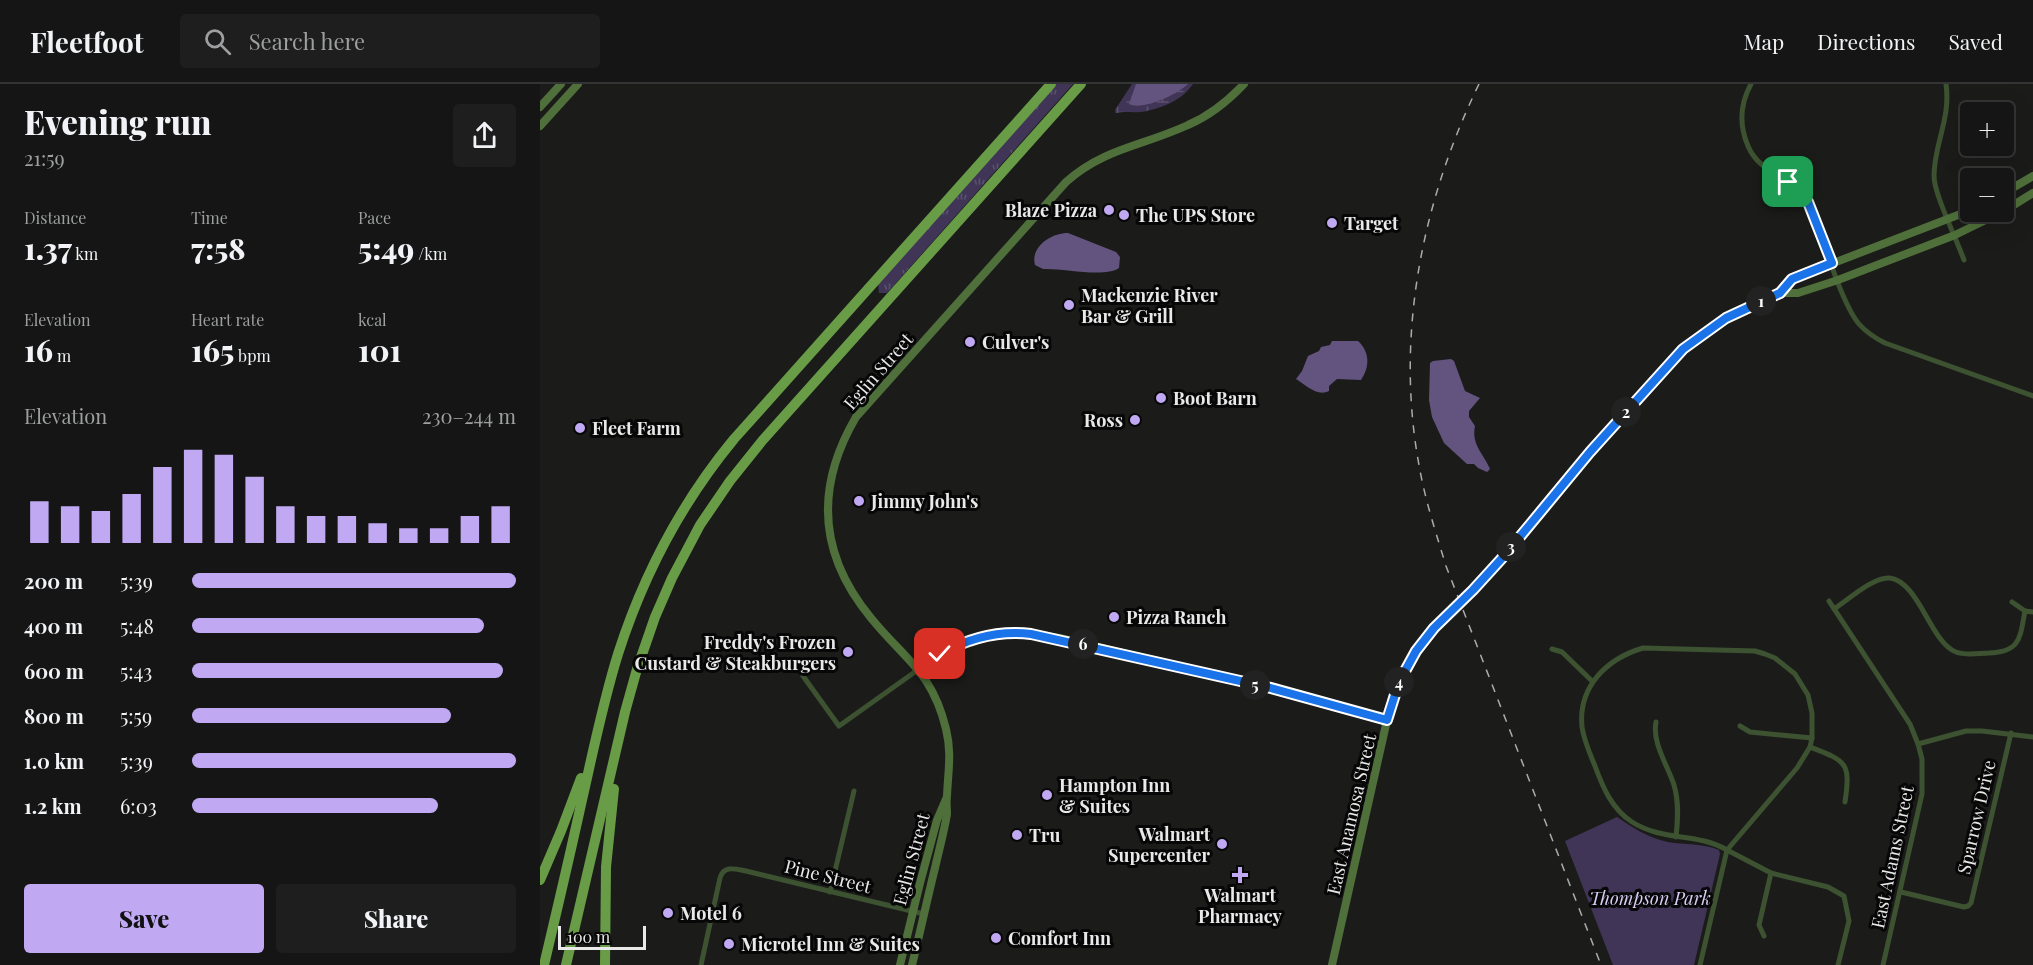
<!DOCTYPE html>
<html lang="en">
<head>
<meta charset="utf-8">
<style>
	:root { --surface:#141514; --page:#1d1e1d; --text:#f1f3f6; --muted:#9d9fa0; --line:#333434; --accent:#c0a8f3 }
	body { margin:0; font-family:"Playfair Display",serif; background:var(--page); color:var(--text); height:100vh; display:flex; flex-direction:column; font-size:22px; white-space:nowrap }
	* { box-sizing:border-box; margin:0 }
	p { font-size:20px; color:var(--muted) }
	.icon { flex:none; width:33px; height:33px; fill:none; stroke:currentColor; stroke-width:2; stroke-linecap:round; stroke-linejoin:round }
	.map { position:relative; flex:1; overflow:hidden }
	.panel { display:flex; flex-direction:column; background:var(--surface); width:540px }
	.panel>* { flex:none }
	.buttons { position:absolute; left:1420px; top:18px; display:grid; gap:12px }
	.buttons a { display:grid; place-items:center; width:54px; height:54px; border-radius:6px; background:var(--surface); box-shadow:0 6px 24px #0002,0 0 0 2px var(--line); font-size:30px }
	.scale { position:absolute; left:18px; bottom:15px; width:88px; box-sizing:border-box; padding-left:6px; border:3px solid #e8e9e8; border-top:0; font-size:16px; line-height:21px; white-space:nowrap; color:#e8e9e8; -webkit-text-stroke:4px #060706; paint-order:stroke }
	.pin { position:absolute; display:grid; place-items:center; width:51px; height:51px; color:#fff; margin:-26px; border-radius:12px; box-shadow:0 3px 9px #0006 }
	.km { position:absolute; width:30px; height:30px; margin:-15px; border-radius:50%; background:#222; color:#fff; font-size:16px; line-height:30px; text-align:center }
	.round { display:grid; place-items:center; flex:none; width:63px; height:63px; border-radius:6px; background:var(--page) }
	.overview { display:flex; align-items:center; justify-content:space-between; height:102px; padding:0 24px }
	h1 { font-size:33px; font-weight:800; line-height:45px }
	.stats { display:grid; grid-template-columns:repeat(3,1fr); gap:9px; height:102px; padding:6px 24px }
	.stats div { display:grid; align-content:center }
	.stats b { font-size:30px; font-weight:800 }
	.stats small { font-size:16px; font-weight:400 }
	.stats p { font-size:16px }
	.chart { height:168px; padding:12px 24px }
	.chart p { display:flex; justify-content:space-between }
	.chart svg { width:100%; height:108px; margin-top:6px; stroke:var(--accent); stroke-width:6 }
	.primary-button { display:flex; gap:12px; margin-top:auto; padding:12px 24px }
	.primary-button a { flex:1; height:69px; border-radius:6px; background:var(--accent); color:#111; font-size:24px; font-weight:800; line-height:69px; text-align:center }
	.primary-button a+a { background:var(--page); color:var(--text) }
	ul { padding:0 24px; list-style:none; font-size:20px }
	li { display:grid; grid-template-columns:96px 72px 1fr; align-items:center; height:45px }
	li i { height:15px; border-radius:8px; background:var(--accent) }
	header { display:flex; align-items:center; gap:36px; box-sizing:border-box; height:84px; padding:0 30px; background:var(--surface); border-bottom:2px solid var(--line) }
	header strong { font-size:28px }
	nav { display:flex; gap:33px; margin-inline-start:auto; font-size:21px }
	.search { width:420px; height:54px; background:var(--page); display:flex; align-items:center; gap:15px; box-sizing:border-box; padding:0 21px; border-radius:6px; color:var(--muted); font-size:22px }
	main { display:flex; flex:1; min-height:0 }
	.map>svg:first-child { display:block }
	.grass { fill:url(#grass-tufts) }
	.wetland { fill:url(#wetland-marsh) }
	.green { fill:#403556 }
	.water { fill:#62537f }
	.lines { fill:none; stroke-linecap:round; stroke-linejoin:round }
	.street { stroke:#3d5230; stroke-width:5 }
	.secondary { stroke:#4f703a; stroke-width:8 }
	.highway { stroke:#699c46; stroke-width:10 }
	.rail { stroke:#abacab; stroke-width:1.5; stroke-dasharray:8 8; stroke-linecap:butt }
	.secondary-bridge { stroke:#4f703a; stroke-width:8 }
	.route-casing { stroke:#fff; stroke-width:12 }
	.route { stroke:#1a73e8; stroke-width:8 }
	.poi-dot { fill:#c0a8f3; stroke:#060706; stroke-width:2 }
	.labels { text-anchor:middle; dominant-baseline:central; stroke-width:6; stroke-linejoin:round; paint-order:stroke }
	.poi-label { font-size:18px; font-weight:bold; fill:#e8e9e8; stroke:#060706; text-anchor:start }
	.street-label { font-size:18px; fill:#e8e9e8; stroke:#060706 }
	.park-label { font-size:18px; font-style:italic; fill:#d9ccf7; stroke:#060706 }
</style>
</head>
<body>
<header>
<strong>Fleetfoot</strong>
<div class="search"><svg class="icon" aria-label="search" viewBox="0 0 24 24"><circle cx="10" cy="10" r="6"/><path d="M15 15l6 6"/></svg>Search here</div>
<nav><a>Map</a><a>Directions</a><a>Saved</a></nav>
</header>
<main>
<section class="panel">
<div class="overview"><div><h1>Evening run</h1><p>21:59</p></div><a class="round"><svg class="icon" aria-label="share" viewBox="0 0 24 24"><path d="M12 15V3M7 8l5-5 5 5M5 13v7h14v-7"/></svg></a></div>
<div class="stats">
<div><p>Distance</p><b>1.37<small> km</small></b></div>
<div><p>Time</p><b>7:58</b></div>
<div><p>Pace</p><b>5:49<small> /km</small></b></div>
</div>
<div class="stats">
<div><p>Elevation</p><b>16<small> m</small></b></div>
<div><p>Heart rate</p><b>165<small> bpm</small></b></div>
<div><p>kcal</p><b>101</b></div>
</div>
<div class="chart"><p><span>Elevation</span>230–244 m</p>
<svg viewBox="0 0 160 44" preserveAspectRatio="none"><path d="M5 44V27M15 44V29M25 44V31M35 44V24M45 44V13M55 44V6M65 44V8M75 44V17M85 44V29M95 44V33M105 44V33M115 44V36M125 44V38M135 44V38M145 44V33M155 44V29"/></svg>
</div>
<ul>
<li><b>200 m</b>5:39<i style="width:100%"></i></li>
<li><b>400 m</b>5:48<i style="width:90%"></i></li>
<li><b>600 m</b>5:43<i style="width:96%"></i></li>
<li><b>800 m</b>5:59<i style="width:80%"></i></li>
<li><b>1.0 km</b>5:39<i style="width:100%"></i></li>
<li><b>1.2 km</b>6:03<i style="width:76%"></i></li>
</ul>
<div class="primary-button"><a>Save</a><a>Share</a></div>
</section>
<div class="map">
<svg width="1493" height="881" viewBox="0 0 1493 881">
	<defs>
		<pattern id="grass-tufts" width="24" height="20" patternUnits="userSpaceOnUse" patternTransform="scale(1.5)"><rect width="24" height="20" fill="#403556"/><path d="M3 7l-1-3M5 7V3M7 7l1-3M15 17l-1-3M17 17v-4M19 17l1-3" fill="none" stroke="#5c526e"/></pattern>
		<pattern id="wetland-marsh" width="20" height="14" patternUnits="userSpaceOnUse" patternTransform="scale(1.5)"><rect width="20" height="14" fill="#403556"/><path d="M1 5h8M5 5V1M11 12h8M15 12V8" fill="none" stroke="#5c526e"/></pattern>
	</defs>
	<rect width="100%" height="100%" fill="#1b1c1a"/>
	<path class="grass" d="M516,0H533L347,209H339L338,199Z"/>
	<path class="wetland" d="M592,0H653C641,17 621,25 600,28C592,29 584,27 576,29L575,26Z"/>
	<path class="green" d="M1077,733C1093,744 1109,754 1128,758C1145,761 1162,759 1179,766L1180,770L1154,881H1073L1025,757Z"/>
	<g class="water">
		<path d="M596,0H648C638,10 603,27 589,20Z"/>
		<path d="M528,149L576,168L580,173L579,184C564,194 523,184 503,185L495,181C490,163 511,149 528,149Z"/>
		<path d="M792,257H818C830,268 830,283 821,296L797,295L789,302V307C777,313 766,301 756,295L762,287L768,272L779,267L781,263L790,261Z"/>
		<path d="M911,275L914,277L925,307L940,314L929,327V333L935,342C931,361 944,370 950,385L947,388L938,384L934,380H927L904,359L892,333L889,316L890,279L893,277Z"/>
	</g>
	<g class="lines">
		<g class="street">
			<path d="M1211,0C1200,20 1199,41 1208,62C1219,89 1251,94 1268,117C1272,124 1275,134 1278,142C1287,168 1303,221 1319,240C1326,248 1335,254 1345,259L1493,312"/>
			<path d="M1406,0C1411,35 1394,60 1394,92C1394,110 1417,156 1424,176"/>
			<path d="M1289,517L1370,640L1378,660L1382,675V710L1343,881"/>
			<path d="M1472,518L1485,527"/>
			<path d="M1294,525C1308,516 1334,492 1350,494C1379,498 1391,559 1416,568C1426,572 1439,569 1449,569C1481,568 1480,553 1485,527L1493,528"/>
			<path d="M1012,565L1022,568L1052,597"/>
			<path d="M263,592L299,642L379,585"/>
			<path d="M1116,638C1112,659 1127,680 1134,701C1139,718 1138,735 1136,753"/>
			<path d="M1200,642L1210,648L1272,654"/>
			<path d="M1378,660L1426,647H1442L1493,653"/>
			<path d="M1270,663C1306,677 1311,678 1305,718"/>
			<path d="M290,808L314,707"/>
			<path d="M1361,808L1424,823L1428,822L1431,819L1471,649"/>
			<path d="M1224,852L1219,841L1231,789"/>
			<path d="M161,881L180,794C184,781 195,785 206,787L384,830"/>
			<path d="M1160,881L1187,766C1156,748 1124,758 1092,738C1072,725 1063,704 1055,682C1050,670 1044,657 1042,643C1038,603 1066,575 1103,564L1215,567L1225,570L1235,574L1255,590L1268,611L1272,629V654L1270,663L1257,684L1187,766L1231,789L1288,803L1304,812L1309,837L1298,881"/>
		</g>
		<g class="secondary">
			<path d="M0,23L21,0"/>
			<path d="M0,42L38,0"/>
			<path d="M1464,109L1493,92"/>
			<path d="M1464,127L1493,109"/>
			<path d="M1241,209L1252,195L1431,126"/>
			<path d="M933,506L1050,368L1143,265L1166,247L1211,221L1241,209H1258L1298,196L1415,151L1462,128"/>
			<path d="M379,585C404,567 430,552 462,549C504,546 554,563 596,572C680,592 764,612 847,636"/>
			<path d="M360,881L380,799L397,736L406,715"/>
			<path d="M372,881C380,849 387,816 395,784C399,766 404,748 407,730C407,724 406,718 407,712C408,688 412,669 406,645C392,587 365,576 331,534C278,470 275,403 316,333L526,98C564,64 603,62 648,41C669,32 688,17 704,0"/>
			<path d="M792,881L847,636C851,624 854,611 858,600C869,571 890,547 911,526"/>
		</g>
		<g class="highway">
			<path d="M0,796L21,747L41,694"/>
			<path d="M4,881C17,826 30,771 42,716C53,668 63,618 78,570C103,492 142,418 194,355L511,0"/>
			<path d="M26,881L85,628L97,585L115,533L132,494L160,441L190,397L222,357L541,0"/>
			<path d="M65,881L66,783L74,705"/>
		</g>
		<path class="rail" d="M939,0C882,117 855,252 879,381C885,416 896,449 906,482L1061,881"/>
		<path class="secondary-bridge" d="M911,526L933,506"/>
	</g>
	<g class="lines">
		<g class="route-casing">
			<path id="route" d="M400,570C429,554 458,546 491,550L727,603L847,636L859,598L876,567L894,544L933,506L964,472L1050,368L1143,265L1186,234L1240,209L1252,195L1292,179L1268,118L1248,98"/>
		</g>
		<use href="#route" class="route"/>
	</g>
	<g class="poi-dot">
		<circle cx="569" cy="126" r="6"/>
		<circle cx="584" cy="131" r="6"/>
		<circle cx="792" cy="139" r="6"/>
		<circle cx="529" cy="221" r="6"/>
		<circle cx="430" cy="258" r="6"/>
		<circle cx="621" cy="314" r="6"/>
		<circle cx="595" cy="336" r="6"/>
		<circle cx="40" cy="344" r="6"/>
		<circle cx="319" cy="417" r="6"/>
		<circle cx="574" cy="533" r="6"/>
		<circle cx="308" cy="568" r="6"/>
		<circle cx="507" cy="711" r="6"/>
		<circle cx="477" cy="751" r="6"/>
		<circle cx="682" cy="760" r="6"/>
		<path d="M697 782h6v6h6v6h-6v6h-6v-6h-6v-6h6z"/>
		<circle cx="128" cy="829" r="6"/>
		<circle cx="456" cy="854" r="6"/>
		<circle cx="189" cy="860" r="6"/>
	</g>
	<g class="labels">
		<g class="poi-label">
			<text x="557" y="126" text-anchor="end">Blaze Pizza</text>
			<text x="596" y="131">The UPS Store</text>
			<text x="804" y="139">Target</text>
			<text x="541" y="211">Mackenzie River<tspan x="541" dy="21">Bar &amp; Grill</tspan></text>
			<text x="442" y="258">Culver's</text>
			<text x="633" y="314">Boot Barn</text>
			<text x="583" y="336" text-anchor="end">Ross</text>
			<text x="52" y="344">Fleet Farm</text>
			<text x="331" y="417">Jimmy John's</text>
			<text x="586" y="533">Pizza Ranch</text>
			<text x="296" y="558" text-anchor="end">Freddy's Frozen<tspan x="296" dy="21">Custard &amp; Steakburgers</tspan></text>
			<text x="519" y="701">Hampton Inn<tspan x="519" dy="21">&amp; Suites</tspan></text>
			<text x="670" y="750" text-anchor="end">Walmart<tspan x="670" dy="21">Supercenter</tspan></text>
			<text x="489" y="751">Tru</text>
			<text x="700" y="811" text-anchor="middle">Walmart<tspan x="700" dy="21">Pharmacy</tspan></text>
			<text x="140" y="829">Motel 6</text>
			<text x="468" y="854">Comfort Inn</text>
			<text x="201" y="860">Microtel Inn &amp; Suites</text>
		</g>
		<g class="street-label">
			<text transform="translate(338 287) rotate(-49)">Eglin Street</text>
			<text transform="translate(811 730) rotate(-77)">East Anamosa Street</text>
			<text transform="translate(1436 733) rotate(-77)">Sparrow Drive</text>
			<text transform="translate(1352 773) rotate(-78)">East Adams Street</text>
			<text transform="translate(371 775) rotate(-75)">Eglin Street</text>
			<text transform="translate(288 792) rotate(14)">Pine Street</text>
		</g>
		<g class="park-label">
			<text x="1110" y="814">Thompson Park</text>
		</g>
	</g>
</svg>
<div class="buttons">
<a>+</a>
<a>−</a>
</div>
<div class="scale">100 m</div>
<div class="pin" style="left:1248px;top:98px;background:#1e9e55"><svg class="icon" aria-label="arrive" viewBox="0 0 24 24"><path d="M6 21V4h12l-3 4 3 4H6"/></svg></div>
<div class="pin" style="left:400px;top:570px;background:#d93025"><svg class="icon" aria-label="check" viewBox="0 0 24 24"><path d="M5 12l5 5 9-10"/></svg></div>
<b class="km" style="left:1221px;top:217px">1</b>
<b class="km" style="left:1086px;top:328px">2</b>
<b class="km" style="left:971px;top:463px">3</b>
<b class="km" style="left:859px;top:598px">4</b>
<b class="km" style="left:715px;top:601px">5</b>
<b class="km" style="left:543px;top:560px">6</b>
</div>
</main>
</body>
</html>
